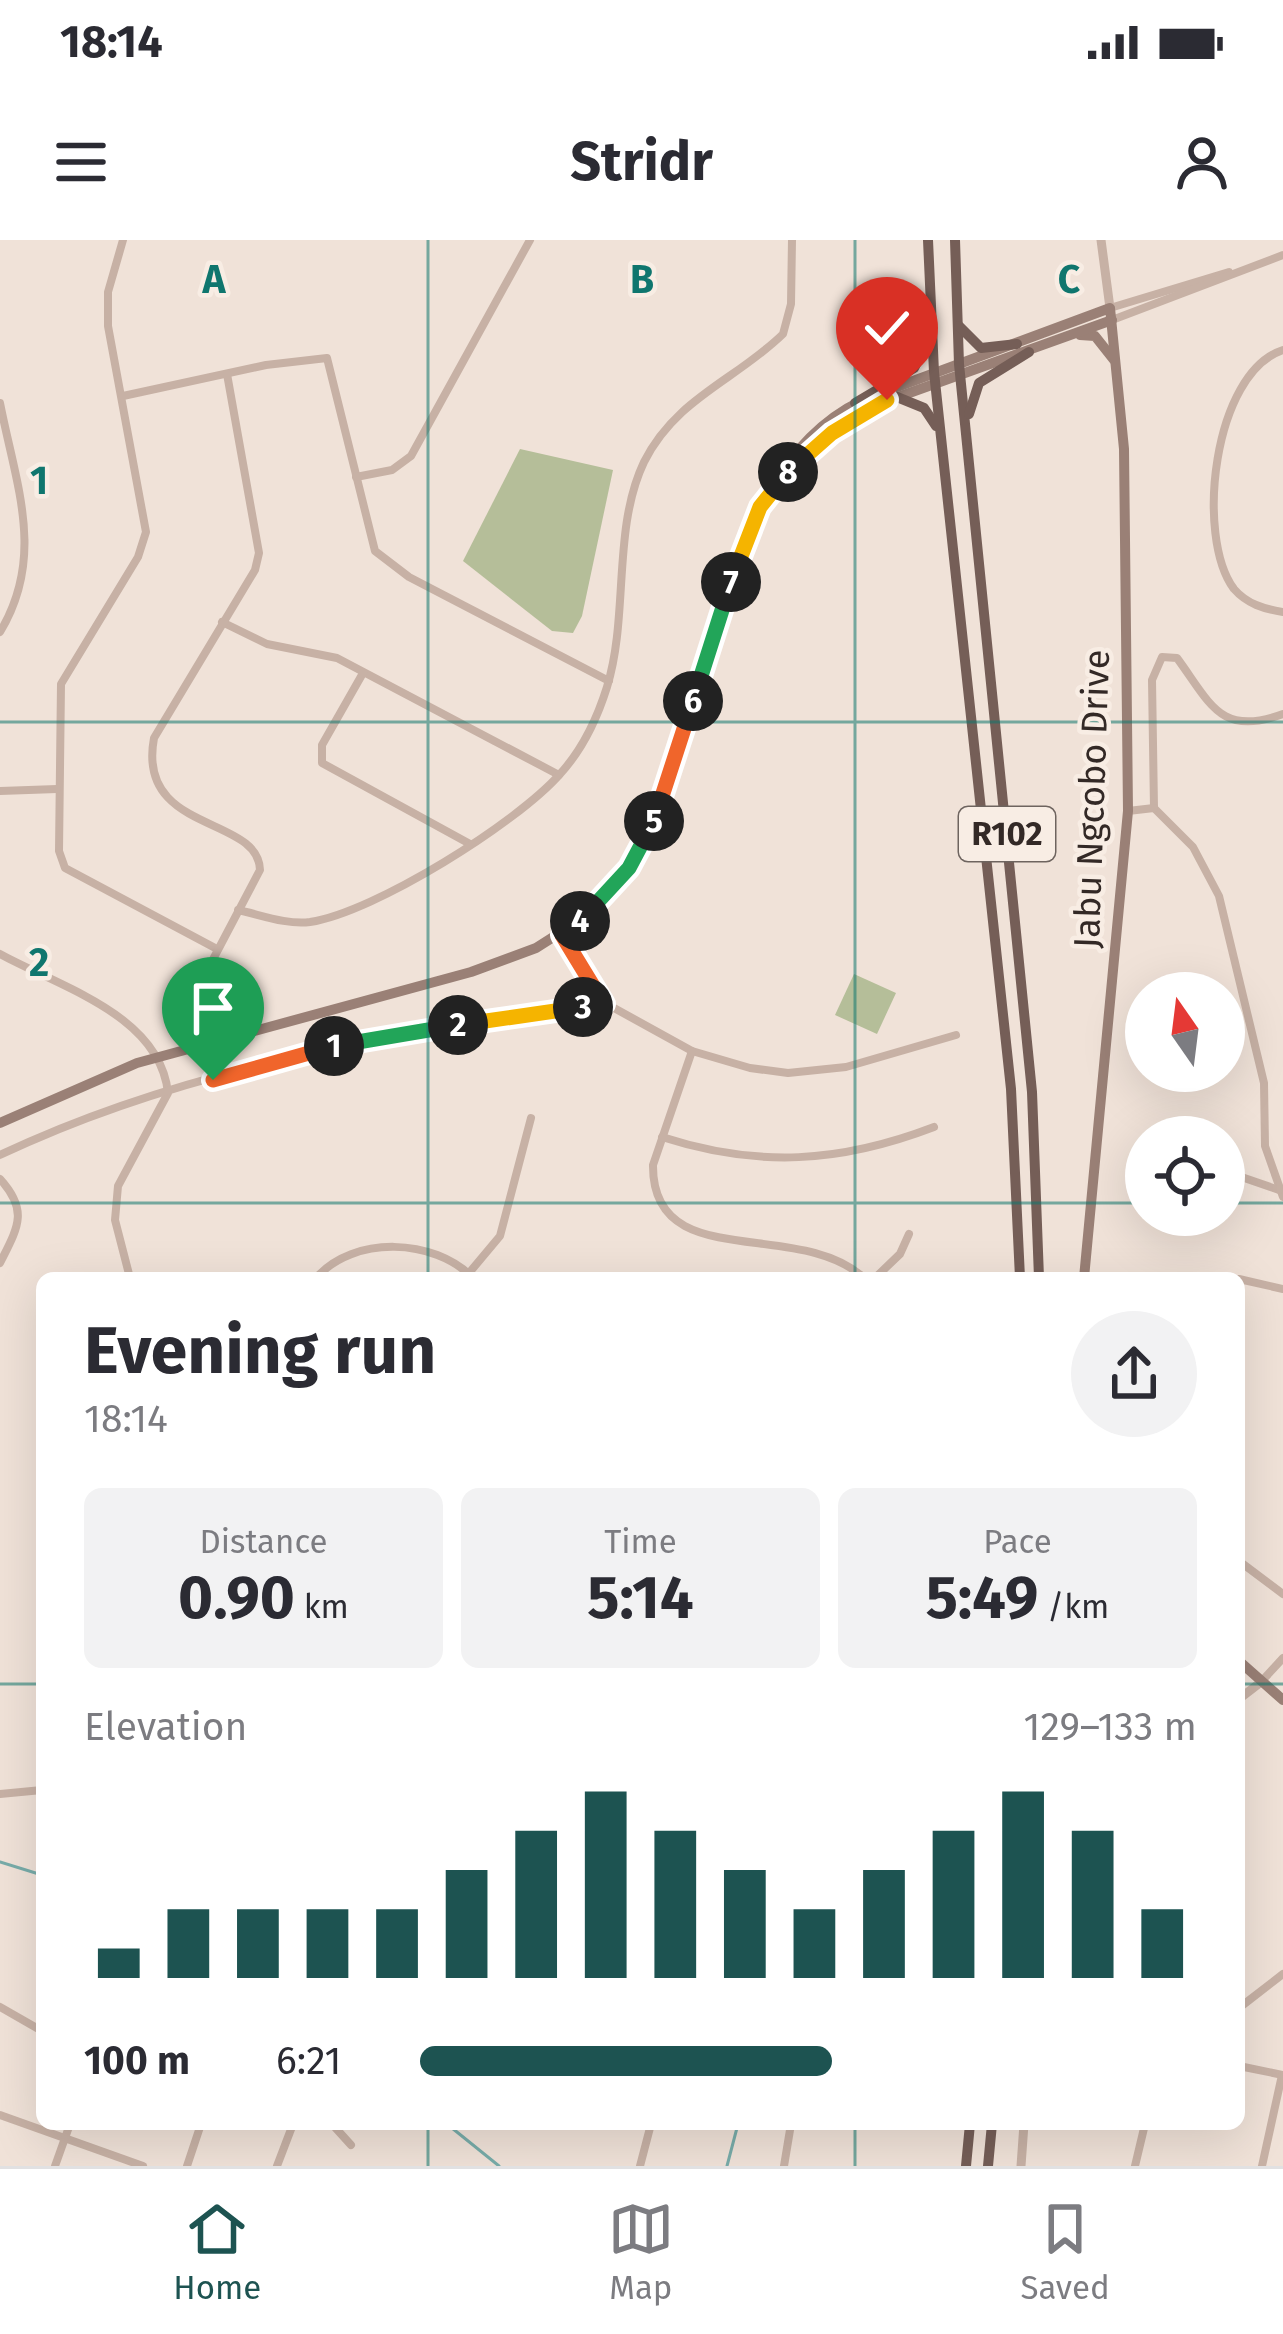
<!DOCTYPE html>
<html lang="en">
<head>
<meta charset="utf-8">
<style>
	:root { --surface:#fff; --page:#f2f2f3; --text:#2b2b33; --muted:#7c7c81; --line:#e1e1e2; --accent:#1d5351 }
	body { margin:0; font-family:"Fira Sans",sans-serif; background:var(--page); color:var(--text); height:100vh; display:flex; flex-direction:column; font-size:45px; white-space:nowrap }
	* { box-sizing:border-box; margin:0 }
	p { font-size:39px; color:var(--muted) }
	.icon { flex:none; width:66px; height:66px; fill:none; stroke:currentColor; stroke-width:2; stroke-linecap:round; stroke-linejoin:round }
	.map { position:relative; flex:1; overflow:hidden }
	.details { position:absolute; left:36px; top:1032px; width:1209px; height:858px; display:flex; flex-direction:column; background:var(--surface); border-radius:18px; box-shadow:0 12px 48px #0002 }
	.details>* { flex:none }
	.needle { width:78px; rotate:346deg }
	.fabs { position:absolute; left:1125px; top:732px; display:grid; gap:24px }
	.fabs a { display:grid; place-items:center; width:120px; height:120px; border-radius:50%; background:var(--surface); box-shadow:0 12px 48px #0002; font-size:60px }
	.pin { position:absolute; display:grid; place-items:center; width:102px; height:102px; color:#fff; margin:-123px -51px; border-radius:50% 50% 50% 0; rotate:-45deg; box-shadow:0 0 12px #0007 }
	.pin .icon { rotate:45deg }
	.km { position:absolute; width:60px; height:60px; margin:-30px; border-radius:50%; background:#222; color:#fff; font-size:33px; line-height:60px; text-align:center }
	.round { display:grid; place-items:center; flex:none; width:126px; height:126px; border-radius:63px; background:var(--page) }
	.summary { display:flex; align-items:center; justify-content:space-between; height:204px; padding:0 48px }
	h1 { font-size:66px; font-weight:700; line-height:90px }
	.figures { display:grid; grid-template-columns:repeat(3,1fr); gap:18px; height:204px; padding:12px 48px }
	.figures div { display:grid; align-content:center; border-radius:18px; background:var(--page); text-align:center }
	.figures b { font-size:60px; font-weight:700 }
	.figures small { font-size:33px; font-weight:400 }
	.figures p { font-size:33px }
	.chart { height:336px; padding:24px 48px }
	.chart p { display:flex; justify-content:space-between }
	.chart svg { width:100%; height:216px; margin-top:12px; stroke:var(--accent); stroke-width:6 }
	ul { padding:0 48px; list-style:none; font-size:39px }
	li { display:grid; grid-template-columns:192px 144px 1fr; align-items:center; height:90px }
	li i { height:30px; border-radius:15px; background:var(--accent) }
	.status { display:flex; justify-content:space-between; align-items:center; height:84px; padding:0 60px; background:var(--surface); direction:ltr }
	.status svg { height:33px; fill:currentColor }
	header { display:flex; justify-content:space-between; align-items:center; height:156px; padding:0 48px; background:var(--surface); font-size:54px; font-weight:700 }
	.tab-bar { display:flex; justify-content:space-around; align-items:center; height:168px; border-top:3px solid var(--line); background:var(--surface); font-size:33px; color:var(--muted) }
	.tab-bar a { display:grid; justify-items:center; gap:6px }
	.tab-bar .active { color:var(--accent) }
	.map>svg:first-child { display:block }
	.green { fill:#b5be99 }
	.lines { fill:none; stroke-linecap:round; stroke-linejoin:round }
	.stream { stroke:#78aca9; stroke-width:3 }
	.minor { stroke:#c7b1a5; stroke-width:8 }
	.tertiary { stroke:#c7b1a5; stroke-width:9 }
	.secondary { stroke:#9a8076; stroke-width:10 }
	.primary { stroke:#755e57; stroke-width:10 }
	.split-1-casing { stroke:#fff; stroke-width:24 }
	.split-2-casing { stroke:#fff; stroke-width:24 }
	.split-3-casing { stroke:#fff; stroke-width:24 }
	.split-4-casing { stroke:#fff; stroke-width:24 }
	.split-5-casing { stroke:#fff; stroke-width:24 }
	.split-6-casing { stroke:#fff; stroke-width:24 }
	.split-7-casing { stroke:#fff; stroke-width:24 }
	.split-8-casing { stroke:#fff; stroke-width:24 }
	.split-9-casing { stroke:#fff; stroke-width:24 }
	.split-1 { stroke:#f0652b; stroke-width:15 }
	.split-2 { stroke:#22a559; stroke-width:15 }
	.split-3 { stroke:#f5b400; stroke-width:15 }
	.split-4 { stroke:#f0652b; stroke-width:15 }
	.split-5 { stroke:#22a559; stroke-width:15 }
	.split-6 { stroke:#f0652b; stroke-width:15 }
	.split-7 { stroke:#22a559; stroke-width:15 }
	.split-8 { stroke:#f5b400; stroke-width:15 }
	.split-9 { stroke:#f5b400; stroke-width:15 }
	.grid { fill:none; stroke:#0f766e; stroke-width:3; stroke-opacity:0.55 }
	.labels { text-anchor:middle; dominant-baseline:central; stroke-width:9; stroke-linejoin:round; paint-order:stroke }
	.shield { fill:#f8ede4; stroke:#6e645f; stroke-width:3 }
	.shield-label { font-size:33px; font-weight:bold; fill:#332926 }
	.street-label { font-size:36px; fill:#332926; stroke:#f8ede4 }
	.grid-label { font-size:39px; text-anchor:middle; font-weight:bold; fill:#0f766e; stroke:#f8ede4; stroke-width:9; stroke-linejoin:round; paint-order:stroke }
</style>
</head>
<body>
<div class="status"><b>18:14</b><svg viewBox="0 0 49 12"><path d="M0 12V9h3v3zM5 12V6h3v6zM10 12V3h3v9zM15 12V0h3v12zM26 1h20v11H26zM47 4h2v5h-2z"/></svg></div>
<header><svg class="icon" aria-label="menu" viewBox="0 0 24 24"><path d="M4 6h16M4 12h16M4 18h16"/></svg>Stridr<svg class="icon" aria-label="person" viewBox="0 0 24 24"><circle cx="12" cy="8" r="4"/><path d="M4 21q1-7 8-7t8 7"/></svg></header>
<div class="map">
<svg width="1283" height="1926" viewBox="0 0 1283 1926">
	<rect width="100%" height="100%" fill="#f0e2d8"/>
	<g class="green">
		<path d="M520,209L613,230L582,376L573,393L552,391L463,321Z"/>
		<path d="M854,734L896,753L877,794L835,775Z"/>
	</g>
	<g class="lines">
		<g class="stream">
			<path d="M0,1622L42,1635"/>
			<path d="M447,1884L499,1926"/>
			<path d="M727,1926L738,1884"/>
		</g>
		<g class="minor">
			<path d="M123,0L108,52V86L146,292L138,317L61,444L59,611L65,628L217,709"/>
			<path d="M1110,68L1229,32"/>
			<path d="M1112,80L1283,15"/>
			<path d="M1283,110C1213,133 1195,297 1234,349C1247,364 1264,369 1283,372"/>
			<path d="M123,156L266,125L327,118L375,311L409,337L609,441"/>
			<path d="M0,163C16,245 46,316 0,392"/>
			<path d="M356,237L392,230L411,216L530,0"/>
			<path d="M222,382L267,404L337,418L559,535"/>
			<path d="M363,433L322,505V523L470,604"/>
			<path d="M0,551L57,549"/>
			<path d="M1154,568L1193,607L1219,656L1264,843L1265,906L1283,957"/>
			<path d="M1154,568L1152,440L1162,417L1177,418C1211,464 1220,497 1283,474"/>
			<path d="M1128,571L1154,568"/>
			<path d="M238,670C261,675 287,685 310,682C375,672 517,583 560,534C583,509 597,479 607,447C629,376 612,289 644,222C676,158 736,140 783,94L791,64L792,0"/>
			<path d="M562,695L605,763L692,811L750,828L788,833L846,827L956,795"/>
			<path d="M0,714C60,747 160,775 168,853L118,946L115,980L130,1038"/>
			<path d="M179,784L260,630C259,575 136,594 154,498L255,330L259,313L227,134"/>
			<path d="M692,811L653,925C652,1035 798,977 864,1038"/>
			<path d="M662,897C758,928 840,923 934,887"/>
			<path d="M0,915C189,825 399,793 605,763"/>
			<path d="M1224,931L1279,950"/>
			<path d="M0,939C29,971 18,987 0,1023"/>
			<path d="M469,1033L500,996L531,878"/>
			<path d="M316,1038C354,995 434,998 473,1038"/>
			<path d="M875,1038L900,1014L909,994"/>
			<path d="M1220,1038H1231"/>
			<path d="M1239,1039L1283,1049"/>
			<path d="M41,1212L42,1211"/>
			<path d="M1239,1321L1283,1354"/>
			<path d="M1261,1442L1283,1418"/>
			<path d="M0,1554L42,1550"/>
			<path d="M0,1767L42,1791"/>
			<path d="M1239,1768L1283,1734"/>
			<path d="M1239,1826L1283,1835"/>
			<path d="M0,1875L143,1926"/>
			<path d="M332,1884L351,1905"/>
			<path d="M55,1926L70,1884"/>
			<path d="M187,1926L201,1884"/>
			<path d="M277,1926L293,1884"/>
			<path d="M640,1926L651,1884"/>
			<path d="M784,1926L791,1884"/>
			<path d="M1135,1926L1145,1884"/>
			<path d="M1262,1926L1282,1835"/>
		</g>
		<g class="tertiary">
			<path d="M1101,0L1110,68"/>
			<path d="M1239,1459L1261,1442"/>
			<path d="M1021,1926L1024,1884"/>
		</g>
		<g class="secondary">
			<path d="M1080,95L1095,96L1114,120"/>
			<path d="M878,154L1110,68L1124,209L1128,571L1084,1038"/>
			<path d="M778,240L832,192L887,161L1112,80"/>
			<path d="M0,883L137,823L471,732L536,708L588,675L629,628L649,594C701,463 723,227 861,161"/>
			<path d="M1239,1421L1283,1460"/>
		</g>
		<g class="primary">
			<path d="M928,0L934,132L1011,849L1020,1038"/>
			<path d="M955,0L959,124L1032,852L1039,1038"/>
			<path d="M959,86L981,108L1017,104"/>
			<path d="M897,157L924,168L936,186"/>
			<path d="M855,163L914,128L930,96"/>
			<path d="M969,174L979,143L1029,112"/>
			<path d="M966,1926L970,1884"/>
			<path d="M988,1926L992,1884"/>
		</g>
	</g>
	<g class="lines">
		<g class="split-1-casing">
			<path id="split-1" d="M213,840L334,806"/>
		</g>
		<g class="split-2-casing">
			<path id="split-2" d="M334,806L458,785"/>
		</g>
		<g class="split-3-casing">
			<path id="split-3" d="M458,785L583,767"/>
		</g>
		<g class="split-4-casing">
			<path id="split-4" d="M580,681L562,695L604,764L583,767"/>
		</g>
		<g class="split-5-casing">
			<path id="split-5" d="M580,681L629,628L654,581"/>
		</g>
		<g class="split-6-casing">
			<path id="split-6" d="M654,581L693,461"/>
		</g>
		<g class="split-7-casing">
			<path id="split-7" d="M693,461L731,342"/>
		</g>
		<g class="split-8-casing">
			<path id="split-8" d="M731,342L760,267L788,232"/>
		</g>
		<g class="split-9-casing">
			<path id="split-9" d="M788,232L832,193L887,160"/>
		</g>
		<use href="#split-1" class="split-1"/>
		<use href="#split-2" class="split-2"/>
		<use href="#split-3" class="split-3"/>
		<use href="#split-4" class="split-4"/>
		<use href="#split-5" class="split-5"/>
		<use href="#split-6" class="split-6"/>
		<use href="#split-7" class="split-7"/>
		<use href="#split-8" class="split-8"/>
		<use href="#split-9" class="split-9"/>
	</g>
	<path class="grid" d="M428,0V1038M855,0V1038M0,482H1283M0,963H1146M1224,963H1283M0,1444H42M1239,1444H1283M428,1884V1926M855,1884V1926"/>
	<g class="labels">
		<rect class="shield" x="959" y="567" width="96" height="54" rx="9"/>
		<g class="shield-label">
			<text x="1007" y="594">R102</text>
		</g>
		<g class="street-label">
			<text transform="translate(1092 559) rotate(-88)">Jabu Ngcobo Drive</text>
		</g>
	</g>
	<g class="grid-label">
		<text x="214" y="53">A</text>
		<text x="642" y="53">B</text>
		<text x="1069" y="53">C</text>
		<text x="39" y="254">1</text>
		<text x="39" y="736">2</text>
	</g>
</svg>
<div class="fabs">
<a><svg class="needle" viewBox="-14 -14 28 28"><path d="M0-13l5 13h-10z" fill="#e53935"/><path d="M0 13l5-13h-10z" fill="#7c7c81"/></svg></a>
<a><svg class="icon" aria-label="locate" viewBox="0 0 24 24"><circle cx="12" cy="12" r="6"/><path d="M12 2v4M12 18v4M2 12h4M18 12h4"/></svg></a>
</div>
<div class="pin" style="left:213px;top:840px;background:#1e9e55"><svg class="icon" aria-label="arrive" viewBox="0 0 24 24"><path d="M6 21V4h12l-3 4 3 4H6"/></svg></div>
<div class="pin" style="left:887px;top:160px;background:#d93025"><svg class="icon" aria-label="check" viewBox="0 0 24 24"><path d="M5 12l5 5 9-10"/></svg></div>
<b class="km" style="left:334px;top:806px">1</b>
<b class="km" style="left:458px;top:785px">2</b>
<b class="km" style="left:583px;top:767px">3</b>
<b class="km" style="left:580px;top:681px">4</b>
<b class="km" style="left:654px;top:581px">5</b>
<b class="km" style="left:693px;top:461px">6</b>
<b class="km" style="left:731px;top:342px">7</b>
<b class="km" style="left:788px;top:232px">8</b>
<section class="details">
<div class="summary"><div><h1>Evening run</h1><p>18:14</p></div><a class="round"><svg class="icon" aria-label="share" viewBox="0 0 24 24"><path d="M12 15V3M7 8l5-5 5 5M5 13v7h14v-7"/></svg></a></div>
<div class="figures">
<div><p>Distance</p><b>0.90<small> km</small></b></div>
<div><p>Time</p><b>5:14</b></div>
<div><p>Pace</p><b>5:49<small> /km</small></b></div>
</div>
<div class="chart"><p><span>Elevation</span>129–133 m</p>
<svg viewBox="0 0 160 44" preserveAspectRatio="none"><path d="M5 44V38M15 44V30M25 44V30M35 44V30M45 44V30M55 44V22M65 44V14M75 44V6M85 44V14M95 44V22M105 44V30M115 44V22M125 44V14M135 44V6M145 44V14M155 44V30"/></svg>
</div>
<ul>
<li><b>100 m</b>6:21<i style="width:53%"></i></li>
</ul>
</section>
</div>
<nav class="tab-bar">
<a class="active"><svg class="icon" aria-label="home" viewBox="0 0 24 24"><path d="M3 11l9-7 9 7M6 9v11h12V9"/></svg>Home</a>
<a><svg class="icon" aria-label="map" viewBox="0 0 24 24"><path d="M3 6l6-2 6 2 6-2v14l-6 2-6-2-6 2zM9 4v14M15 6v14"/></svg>Map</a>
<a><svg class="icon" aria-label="saved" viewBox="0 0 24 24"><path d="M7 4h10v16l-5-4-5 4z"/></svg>Saved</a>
</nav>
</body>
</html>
